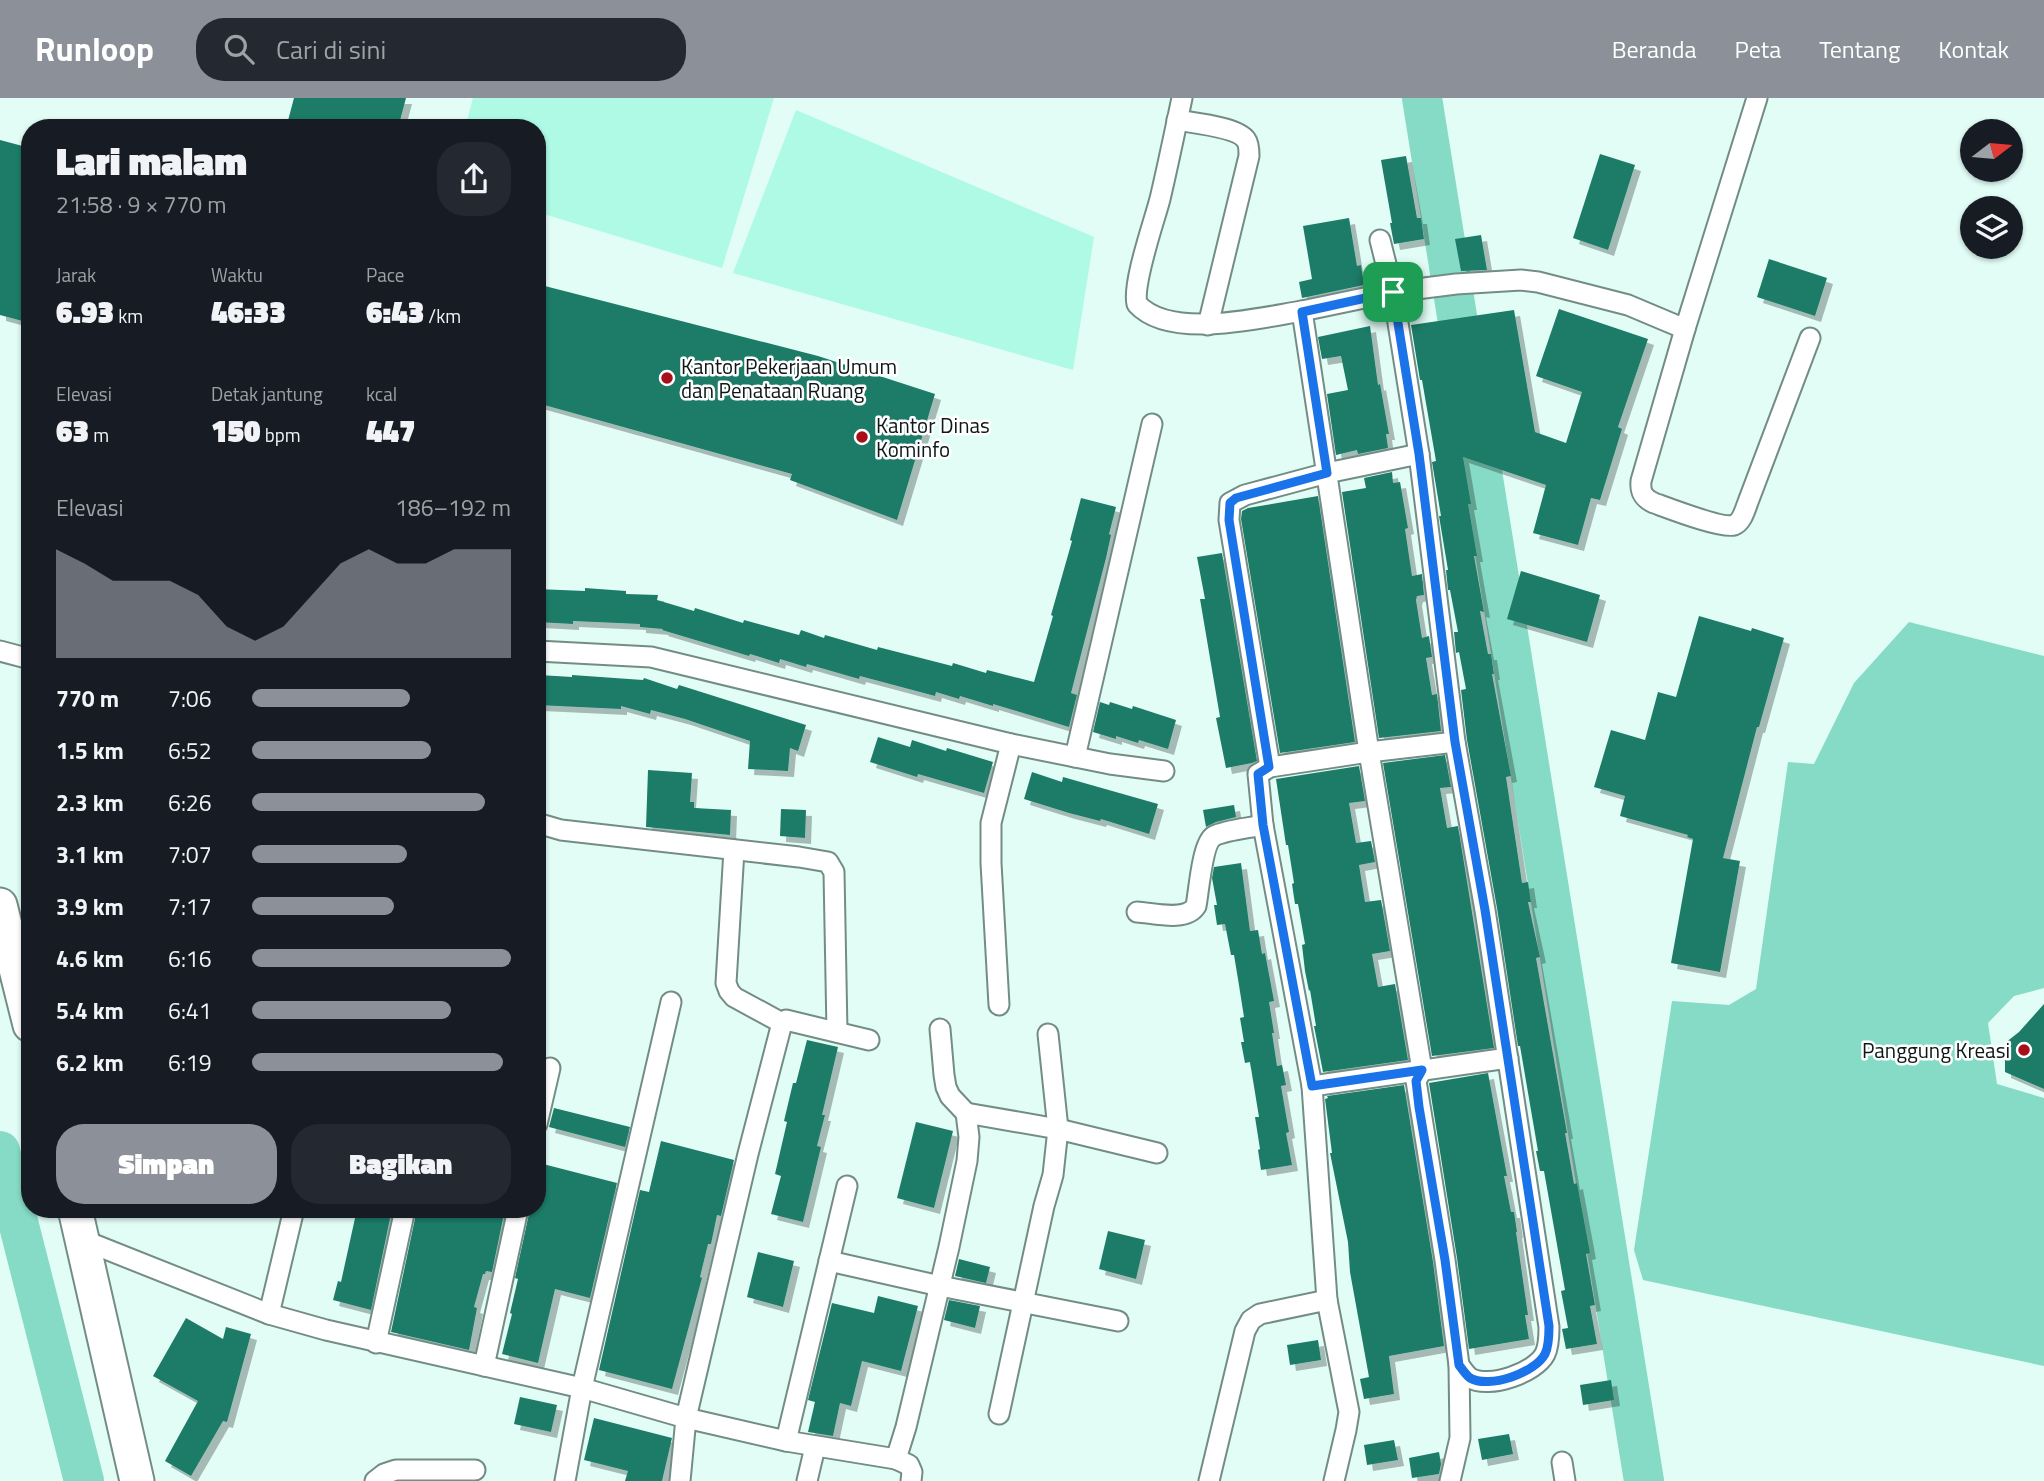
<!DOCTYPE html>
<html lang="id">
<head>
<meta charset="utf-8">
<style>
	:root { --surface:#171b24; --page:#242831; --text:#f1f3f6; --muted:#9ea1a6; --accent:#8c9099 }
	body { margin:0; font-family:"Titillium Web",sans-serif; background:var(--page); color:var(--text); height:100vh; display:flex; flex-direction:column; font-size:26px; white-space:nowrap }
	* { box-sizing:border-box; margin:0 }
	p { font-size:23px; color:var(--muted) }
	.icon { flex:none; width:38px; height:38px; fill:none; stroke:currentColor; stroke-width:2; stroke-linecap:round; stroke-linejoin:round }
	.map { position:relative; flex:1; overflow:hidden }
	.sheet { position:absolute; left:21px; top:21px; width:525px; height:1099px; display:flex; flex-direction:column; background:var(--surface); border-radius:28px; box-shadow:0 2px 5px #0004 }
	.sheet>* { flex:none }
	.needle { width:46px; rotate:74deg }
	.controls { position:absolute; left:1960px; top:21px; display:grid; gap:14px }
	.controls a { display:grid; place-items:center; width:63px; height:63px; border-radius:50%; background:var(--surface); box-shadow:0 2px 5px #0004; font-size:35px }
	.pin { position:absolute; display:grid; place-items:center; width:60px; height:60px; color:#fff; margin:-30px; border-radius:14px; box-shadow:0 4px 10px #0006 }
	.round { display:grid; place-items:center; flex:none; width:74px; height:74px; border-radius:28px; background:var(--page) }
	.head { display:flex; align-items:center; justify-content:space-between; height:119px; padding:0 35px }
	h1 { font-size:38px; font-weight:800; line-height:52px }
	.metrics { display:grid; grid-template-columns:repeat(3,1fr); gap:10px; height:119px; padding:7px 35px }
	.metrics div { display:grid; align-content:center }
	.metrics b { font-size:30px; font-weight:800 }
	.metrics small { font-size:19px; font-weight:400 }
	.metrics p { font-size:19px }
	.chart { height:196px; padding:14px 35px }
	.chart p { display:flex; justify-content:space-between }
	.chart svg { width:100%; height:126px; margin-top:7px; fill:var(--accent); opacity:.7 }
	.cta { display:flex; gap:14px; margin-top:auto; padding:14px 35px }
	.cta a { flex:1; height:80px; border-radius:28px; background:var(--accent); color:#fff; font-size:28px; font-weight:800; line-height:80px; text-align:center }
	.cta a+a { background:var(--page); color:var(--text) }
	ul { padding:0 35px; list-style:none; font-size:23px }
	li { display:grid; grid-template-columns:112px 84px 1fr; align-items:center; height:52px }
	li i { height:18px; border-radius:9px; background:var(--accent) }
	header { display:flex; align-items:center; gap:42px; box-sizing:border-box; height:98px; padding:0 35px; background:var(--accent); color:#fff }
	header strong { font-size:33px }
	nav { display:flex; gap:38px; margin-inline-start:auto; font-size:24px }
	.search { width:490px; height:63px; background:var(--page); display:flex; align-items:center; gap:18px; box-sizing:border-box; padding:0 24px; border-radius:28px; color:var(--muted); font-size:26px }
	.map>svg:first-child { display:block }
	.green { fill:#aefae5 }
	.water { fill:#85dbc5 }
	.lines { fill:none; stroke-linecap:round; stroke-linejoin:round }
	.river { stroke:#85dbc5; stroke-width:40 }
	.building { fill:#1e7b68; filter:url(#shadow) }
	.minor-casing { stroke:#738d86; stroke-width:23 }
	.trunk-casing { stroke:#738d86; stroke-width:37 }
	.minor { stroke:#fff; stroke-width:19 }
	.trunk { stroke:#fff; stroke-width:33 }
	.route-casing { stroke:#fff; stroke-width:14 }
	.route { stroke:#1a73e8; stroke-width:9 }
	.poi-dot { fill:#a7101b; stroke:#fff; stroke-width:2.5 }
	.labels { text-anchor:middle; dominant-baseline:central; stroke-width:5; stroke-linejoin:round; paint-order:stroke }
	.poi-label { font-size:21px; fill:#0e1816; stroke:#fff; text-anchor:start }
</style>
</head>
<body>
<header>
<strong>Runloop</strong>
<div class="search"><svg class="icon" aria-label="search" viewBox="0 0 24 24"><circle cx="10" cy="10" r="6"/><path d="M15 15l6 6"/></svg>Cari di sini</div>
<nav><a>Beranda</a><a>Peta</a><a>Tentang</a><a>Kontak</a></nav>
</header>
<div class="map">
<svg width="2044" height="1383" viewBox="0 0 2044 1383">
	<defs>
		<filter id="shadow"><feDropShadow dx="6" dy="6" stdDeviation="0" flood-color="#0004"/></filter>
	</defs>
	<rect width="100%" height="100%" fill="#e1fdf5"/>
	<g class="green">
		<path d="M473,0H774L722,170L537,114V30H465Z"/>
		<path d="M796,12L1094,139L1073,272L733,175Z"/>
	</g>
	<path class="water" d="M1909,524L2044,558V890L2014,898L1988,925L1997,986L2044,1000V1268L1643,1182L1634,1152L1672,903L1729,907L1756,891L1788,664L1814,666L1854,585Z"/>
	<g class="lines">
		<g class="river">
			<path d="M1422,0L1644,1383"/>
			<path d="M0,1053L84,1383"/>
		</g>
	</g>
	<g class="building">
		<path d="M294,0H406L398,30H286Z"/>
		<path d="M0,42L30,50V225L0,217Z"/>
		<path d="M1600,56L1635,67L1608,152L1573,140Z"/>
		<path d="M1406,58L1417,120H1421L1424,141L1394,146L1390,125H1392L1381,62Z"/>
		<path d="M1349,120L1357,168L1361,167L1364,187L1302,200L1299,184L1312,181L1303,128Z"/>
		<path d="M1481,137L1487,172L1461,173L1455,141Z"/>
		<path d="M1769,161L1827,180L1815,218L1757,199Z"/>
		<path d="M537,186L818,258L935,296L897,422L790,382L792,376L537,305Z"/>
		<path d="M1559,211L1648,241L1618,329L1622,331L1600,402L1591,400L1578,447L1533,435L1546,387L1463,359L1471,406H1468L1477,458H1474L1484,514L1480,513L1488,556H1491L1494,576H1492L1511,678L1506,679L1522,785L1528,784L1531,804H1528L1540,859L1536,860L1567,1035H1565L1574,1086L1577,1085L1590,1155L1586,1156L1595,1207L1590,1208L1597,1246L1566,1251L1562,1231L1568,1230L1561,1193L1565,1192L1544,1073H1540L1536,1053H1538L1520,948H1518L1497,810L1467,642L1461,592L1466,591L1459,554L1456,555L1454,534H1458L1450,492H1448L1446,472H1448L1439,418H1441L1432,364L1436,363L1422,282H1420L1411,227L1514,212L1535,334L1566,345L1582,294L1536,278Z"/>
		<path d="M1370,228L1378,287L1380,286L1389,336H1386L1388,350L1358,356L1357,352L1336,357L1327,296L1348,292L1341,258L1322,261L1318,239Z"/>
		<path d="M1392,374L1393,385L1400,384L1408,430L1405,431L1412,478L1422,476L1424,497L1417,498L1416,502L1422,540L1429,538L1432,559L1426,560L1432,597L1437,596L1441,633L1379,640L1342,394L1366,390L1364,380Z"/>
		<path d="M1318,398L1355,644L1280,655L1241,421L1242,413L1248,410Z"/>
		<path d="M1081,400L1116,409L1109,436L1111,437L1106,460L1071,595L1077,597L1069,629L993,606V608L960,598L959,601L936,594L935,598L860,578L859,581L807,566L806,569L780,561L779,565L750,556L749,558L662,532L663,531L640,529V526L573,523V526L537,524V491L585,493V490L626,493V496L658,497L657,502L694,513L695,510L743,525L744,522L799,537L801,532L824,540L825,537L877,552L878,549L952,568L953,565L986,575L987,572L1034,584L1053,518L1051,517L1072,443L1070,442Z"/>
		<path d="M1222,455L1257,663L1252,665L1226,670L1216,620L1220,619L1200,501H1205L1197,459Z"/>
		<path d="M1521,473L1600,497L1587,544L1507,521Z"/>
		<path d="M1699,518L1751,533L1752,530L1784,540L1759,629H1757L1723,760L1740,763L1720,874L1671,865L1693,741L1687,739L1688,737L1620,718L1625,698L1594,689L1611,632L1645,642L1658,594L1676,599Z"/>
		<path d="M539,577L572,579V577L643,582L644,580L677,591L679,587L806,627L798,653L790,650L788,673L748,671L750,643L685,621L651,612L650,616L621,608V611L537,607Z"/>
		<path d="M1100,604L1109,607L1110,604L1132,611L1133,608L1176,622L1168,651L1139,642L1138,645L1116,638V641L1093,634Z"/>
		<path d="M878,639L910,649L912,642L946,653L947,650L993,664L984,695L918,676L917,679L870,664Z"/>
		<path d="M1445,657L1451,689L1440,690L1447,730L1458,728L1494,950L1432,958L1383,665Z"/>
		<path d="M1359,668L1365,703L1349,705L1356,745L1371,743L1375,764L1359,767L1365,804L1381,802L1390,853L1372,856L1378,889L1395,886L1408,962L1323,974L1314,928H1316L1310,892L1309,893L1305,873L1302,847L1305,846L1298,806H1295L1292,786L1294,785L1288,747H1286L1276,681Z"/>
		<path d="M648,672L692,675L690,704H694V710L731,712L730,737L646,729Z"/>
		<path d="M1032,674L1062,684L1063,679L1158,706L1149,736L1101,721L1100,723L1069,715L1024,701Z"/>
		<path d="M1234,707L1236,719L1216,724L1206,729L1203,712Z"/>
		<path d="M781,711L806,712L805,740L780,738Z"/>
		<path d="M1241,765L1250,833L1258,832L1262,856L1265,855L1274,903L1269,904L1274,935H1272L1277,968L1282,967L1286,987L1281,988L1289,1034L1286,1035L1292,1067L1261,1072L1258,1052L1260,1051L1255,1019H1259L1250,964L1245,965L1241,944H1244L1240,920L1244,919L1238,881L1234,857H1231L1225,826L1217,827L1214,807H1217L1212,780L1214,769Z"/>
		<path d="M2044,906V991L2005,974V945L2019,934Z"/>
		<path d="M807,942L838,949L822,1017H825L817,1048L821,1049L803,1124L771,1116L781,1078L775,1076L787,1024L784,1023L793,985H796Z"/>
		<path d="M1488,975L1507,1078H1504L1511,1114H1514L1517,1134H1516L1528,1217H1525L1529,1241L1469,1251L1457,1160L1429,985Z"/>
		<path d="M1404,987L1433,1164L1444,1248L1389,1258L1394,1296L1364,1301L1360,1281L1369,1279L1350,1174L1348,1144L1330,1055H1332L1325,1001L1328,1000L1327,998Z"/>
		<path d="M554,1010L630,1029L625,1049L549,1029Z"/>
		<path d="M916,1024L953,1033L934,1110L897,1100Z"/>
		<path d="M661,1043L734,1062L721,1118L717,1117L711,1146H708L700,1179L702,1180L696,1202L672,1291L599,1272L640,1092L649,1094Z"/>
		<path d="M543,1066L617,1085L590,1200L555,1191L538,1265L502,1256L512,1216L510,1215L518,1181L515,1180L530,1111H537V1089Z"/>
		<path d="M357,1111H392L371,1212L333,1202L338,1183L341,1184Z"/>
		<path d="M417,1111H505L492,1174L486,1173L485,1176H483L474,1209L477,1210L469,1252L391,1234Z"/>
		<path d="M1108,1133L1145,1142L1136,1181L1099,1171Z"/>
		<path d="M758,1154L794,1163L783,1209L747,1199Z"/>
		<path d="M959,1161L990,1169L986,1185L955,1178Z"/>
		<path d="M878,1198L918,1208L901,1273L862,1263L851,1308L840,1305L833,1338L808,1334L815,1304L808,1302L832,1205L874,1215Z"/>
		<path d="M949,1202L980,1208L975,1230L944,1222Z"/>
		<path d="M186,1220L223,1241L226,1229L251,1236L227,1324L223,1323L191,1378L165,1363L198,1303L153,1278Z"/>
		<path d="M1318,1242L1321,1262L1290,1267L1287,1247Z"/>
		<path d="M1611,1282L1614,1302L1583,1307L1580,1287Z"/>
		<path d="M520,1299L557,1307L551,1334L514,1326Z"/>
		<path d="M594,1320L672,1340L662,1383H625L628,1373L584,1362Z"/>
		<path d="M1509,1336L1513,1356L1482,1362L1478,1341Z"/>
		<path d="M1394,1342L1398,1362L1367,1367L1364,1347Z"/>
		<path d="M1439,1354L1441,1366L1439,1376L1412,1380L1409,1360Z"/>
	</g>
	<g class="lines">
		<g class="minor-casing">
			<g id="minor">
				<path d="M1182,0C1175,33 1168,67 1160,101C1154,124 1132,186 1137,206C1170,242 1259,220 1302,213"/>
				<path d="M1757,0L1685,231L1641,383C1640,394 1643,400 1654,405C1668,410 1722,431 1734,427C1742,424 1745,412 1748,404L1810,240"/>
				<path d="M1177,22C1192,25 1238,29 1246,42C1249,46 1249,53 1249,58L1208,227"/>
				<path d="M1380,142L1393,194L1419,356L1455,644L1485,812L1549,1229C1549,1237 1549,1248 1545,1256C1535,1275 1489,1291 1470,1280C1466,1277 1462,1271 1459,1267"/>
				<path d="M0,553L30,561"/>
				<path d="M537,553L651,559L1011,646L1110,666L1164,673"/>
				<path d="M1075,659L1152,326"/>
				<path d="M1270,669L1229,422L1230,405L1245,397L1327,375L1419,356"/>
				<path d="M537,725L561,732L799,759L828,764L834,774L837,934"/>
				<path d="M734,752L726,885L729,893L734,899L782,925"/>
				<path d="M1137,814C1154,815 1186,824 1196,808C1199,793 1202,745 1214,738C1226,732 1250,730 1263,727"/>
				<path d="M999,907L991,765V725L1011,646"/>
				<path d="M1312,988L1508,960"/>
				<path d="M966,1015L1058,1031L1157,1055"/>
				<path d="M537,1026L550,970"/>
				<path d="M83,1142L269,1216L326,1232L582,1290L686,1320L786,1343L896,1361L906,1329L949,1149L967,1063L969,1039L966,1015L950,998L946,989L944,977L940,931"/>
				<path d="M829,1163L940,1188L1118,1223"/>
				<path d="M269,1216L294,1111"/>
				<path d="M376,1245L405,1111"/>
				<path d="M484,1268L518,1111"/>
				<path d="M999,1316L1044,1108L1053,1077L1058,1031L1048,936"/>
				<path d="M786,1343L847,1088"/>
				<path d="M896,1361L909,1367L912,1374L911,1383"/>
				<path d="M1562,1364L1565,1383"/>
				<path d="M375,1383L384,1376L396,1372H475"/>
				<path d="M565,1383L582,1290L671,904"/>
				<path d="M680,1383L686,1320L748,1056L782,925L786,922L790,923L869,942"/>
				<path d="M807,1383L815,1349"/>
				<path d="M1209,1383L1245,1233L1251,1222L1260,1216L1327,1202"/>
				<path d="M1334,1383L1346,1332L1349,1314L1327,1202L1312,988L1263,727L1258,676L1270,669L1369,654L1455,644"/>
				<path d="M1450,1383L1460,1340L1459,1267L1445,1162L1417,989L1416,983L1422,972L1369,654L1302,213L1393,194L1456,186L1521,182L1538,184L1628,207L1685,231"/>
			</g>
		</g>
		<g class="trunk-casing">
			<g id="trunk">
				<path d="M0,807L30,927"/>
				<path d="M75,1111L137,1383"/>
			</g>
		</g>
		<use href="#minor" class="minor"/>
		<use href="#trunk" class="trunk"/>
	</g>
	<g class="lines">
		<g class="route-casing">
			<path id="route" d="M1393,194L1419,356L1455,644L1485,812L1549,1228C1549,1237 1549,1248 1545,1256C1535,1275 1489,1291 1470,1280C1466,1277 1462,1271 1459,1267L1445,1162L1419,1009L1416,983L1422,972L1312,988L1263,727L1258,676L1269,669L1229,422L1230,405L1236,400L1327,375L1302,214Z"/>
		</g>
		<use href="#route" class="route"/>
	</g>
	<g class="poi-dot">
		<circle cx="667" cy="280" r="7"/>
		<circle cx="862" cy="339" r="7"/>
		<circle cx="2024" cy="952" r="7"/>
	</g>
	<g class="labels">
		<g class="poi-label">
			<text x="681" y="268">Kantor Pekerjaan Umum<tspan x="681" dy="24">dan Penataan Ruang</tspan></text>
			<text x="876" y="327">Kantor Dinas<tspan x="876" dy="24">Kominfo</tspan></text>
			<text x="2010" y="952" text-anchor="end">Panggung Kreasi</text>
		</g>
	</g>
</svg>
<div class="controls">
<a><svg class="needle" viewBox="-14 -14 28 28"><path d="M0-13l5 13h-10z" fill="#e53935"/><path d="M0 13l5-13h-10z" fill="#9ea1a6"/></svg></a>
<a><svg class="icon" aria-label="layers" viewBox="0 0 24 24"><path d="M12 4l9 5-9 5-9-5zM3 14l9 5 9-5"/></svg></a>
</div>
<div class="pin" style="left:1393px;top:194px;background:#1e9e55"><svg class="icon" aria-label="arrive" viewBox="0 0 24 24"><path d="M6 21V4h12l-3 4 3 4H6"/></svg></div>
<section class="sheet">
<div class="head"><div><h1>Lari malam</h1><p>21:58 · 9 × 770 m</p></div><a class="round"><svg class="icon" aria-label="share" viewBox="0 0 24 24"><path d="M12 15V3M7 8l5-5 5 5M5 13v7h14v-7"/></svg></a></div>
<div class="metrics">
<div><p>Jarak</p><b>6.93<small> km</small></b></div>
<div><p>Waktu</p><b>46:33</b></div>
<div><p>Pace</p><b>6:43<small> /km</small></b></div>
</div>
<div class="metrics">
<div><p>Elevasi</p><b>63<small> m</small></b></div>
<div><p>Detak jantung</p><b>150<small> bpm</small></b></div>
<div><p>kcal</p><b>447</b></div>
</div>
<div class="chart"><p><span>Elevasi</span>186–192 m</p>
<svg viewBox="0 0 160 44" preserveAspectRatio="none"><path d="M0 44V6L10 11L20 17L30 17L40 17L50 22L60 33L70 38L80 33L90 22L100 11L110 6L120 11L130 11L140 6L150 6L160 6V44z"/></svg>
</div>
<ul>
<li><b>770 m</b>7:06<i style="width:61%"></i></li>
<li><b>1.5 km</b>6:52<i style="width:69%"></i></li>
<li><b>2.3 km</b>6:26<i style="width:90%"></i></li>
<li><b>3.1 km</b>7:07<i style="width:60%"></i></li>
<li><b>3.9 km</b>7:17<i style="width:55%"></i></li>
<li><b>4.6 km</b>6:16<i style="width:100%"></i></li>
<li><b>5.4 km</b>6:41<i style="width:77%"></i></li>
<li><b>6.2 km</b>6:19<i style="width:97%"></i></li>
</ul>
<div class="cta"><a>Simpan</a><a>Bagikan</a></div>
</section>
</div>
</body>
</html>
